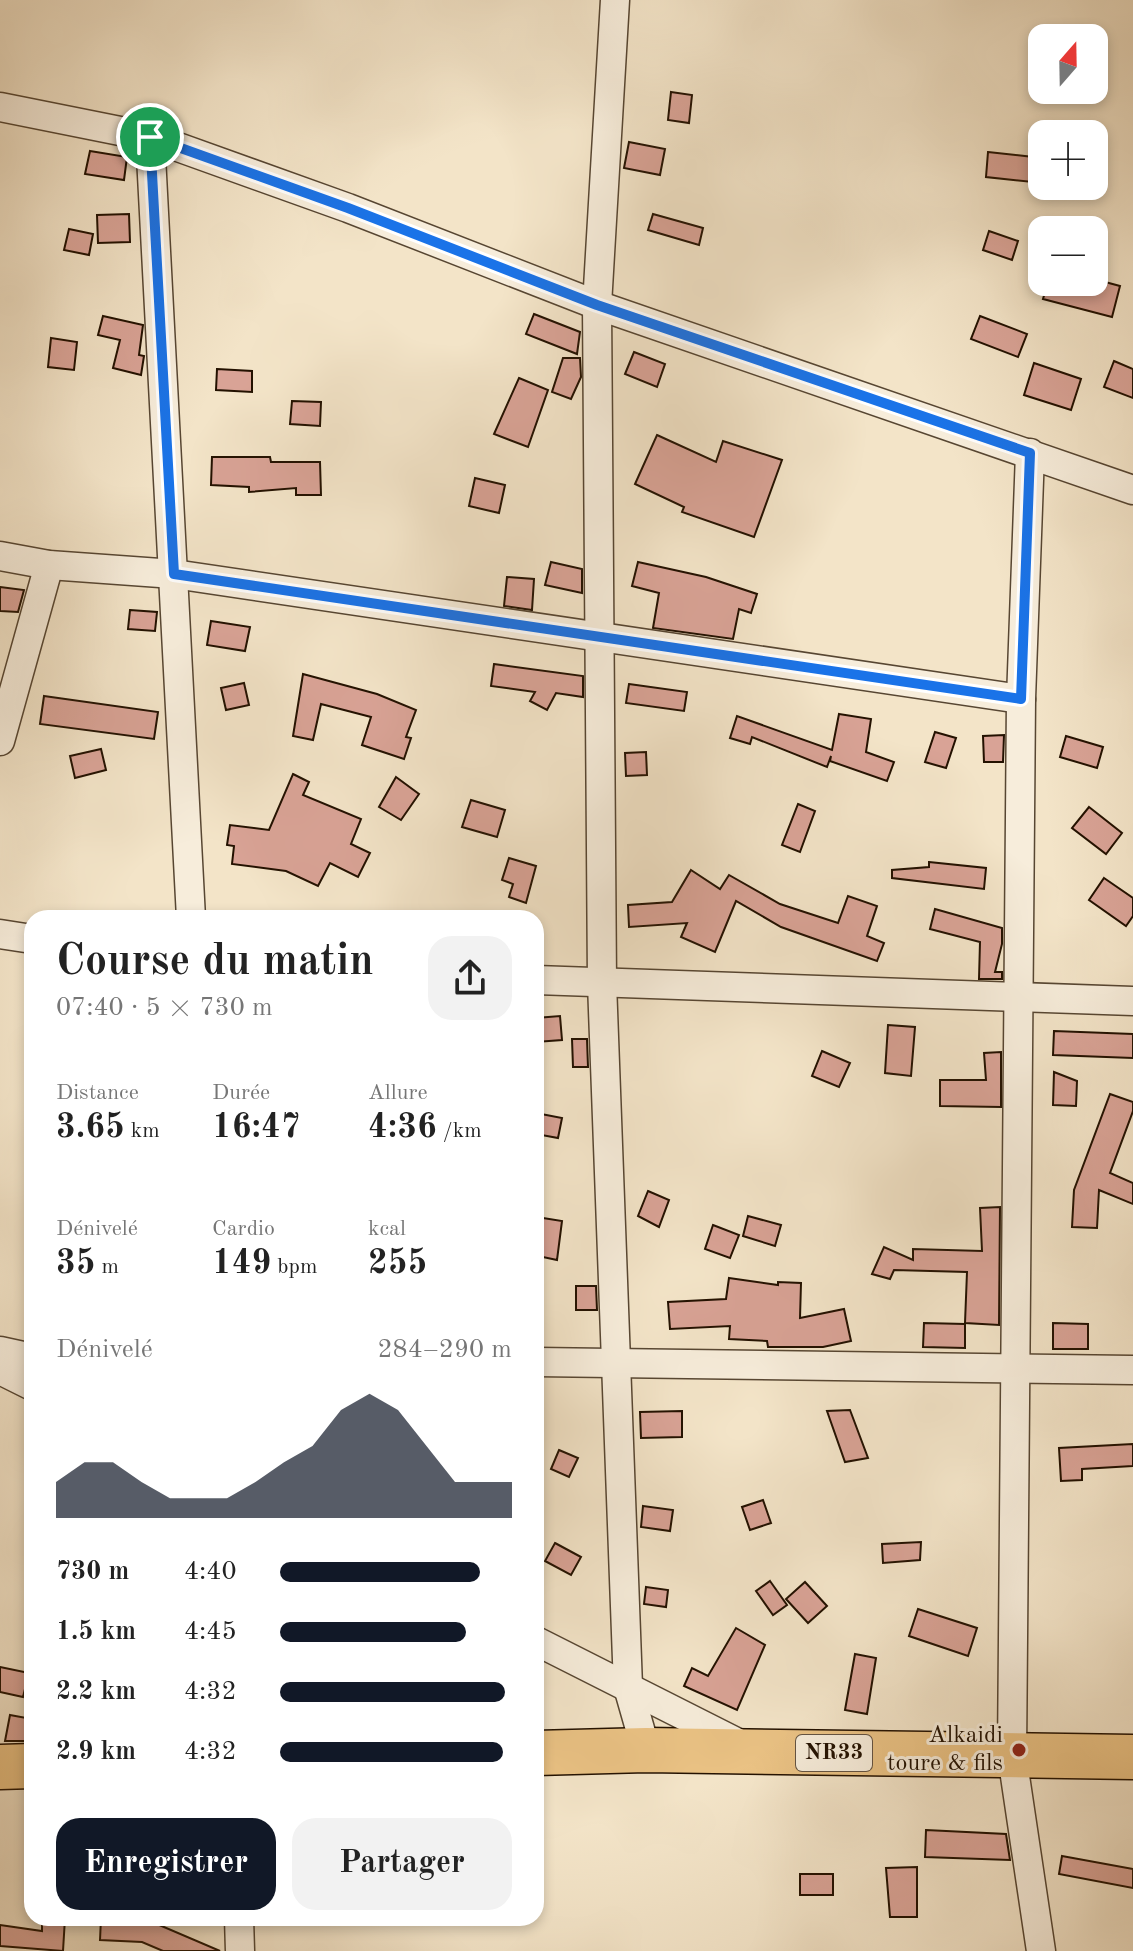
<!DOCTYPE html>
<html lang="fr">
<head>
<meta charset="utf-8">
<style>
	:root { --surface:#fff; --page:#f2f2f2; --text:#222; --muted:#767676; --accent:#111827 }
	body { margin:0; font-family:"Old Standard TT",serif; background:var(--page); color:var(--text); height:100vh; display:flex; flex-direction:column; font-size:30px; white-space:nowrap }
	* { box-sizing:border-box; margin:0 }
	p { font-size:26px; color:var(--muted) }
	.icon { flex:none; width:44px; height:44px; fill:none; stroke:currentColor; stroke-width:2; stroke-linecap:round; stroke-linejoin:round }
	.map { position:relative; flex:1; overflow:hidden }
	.panel { position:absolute; left:24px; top:910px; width:520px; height:1016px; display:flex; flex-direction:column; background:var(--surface); border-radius:24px; box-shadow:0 4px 12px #0003 }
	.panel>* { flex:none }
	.needle { width:52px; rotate:20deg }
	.buttons { position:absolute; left:1028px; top:24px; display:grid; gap:16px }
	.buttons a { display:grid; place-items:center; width:80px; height:80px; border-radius:16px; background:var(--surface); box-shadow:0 4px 12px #0003; font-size:40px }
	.pin { position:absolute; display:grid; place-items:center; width:68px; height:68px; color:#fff; margin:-34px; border:4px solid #fff; border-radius:50%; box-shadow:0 2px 8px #0007 }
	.round { display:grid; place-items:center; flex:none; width:84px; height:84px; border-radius:24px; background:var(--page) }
	.head { display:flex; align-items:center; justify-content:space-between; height:136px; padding:0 32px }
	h1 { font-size:44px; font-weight:700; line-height:60px }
	.metrics { display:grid; grid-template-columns:repeat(3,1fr); gap:12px; height:136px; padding:8px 32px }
	.metrics div { display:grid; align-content:center }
	.metrics b { font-size:34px; font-weight:700 }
	.metrics small { font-size:22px; font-weight:400 }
	.metrics p { font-size:22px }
	.chart { height:224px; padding:16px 32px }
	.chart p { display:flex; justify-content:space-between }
	.chart svg { width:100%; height:144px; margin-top:8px; fill:var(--accent); opacity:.7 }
	.action { display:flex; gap:16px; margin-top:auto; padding:16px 32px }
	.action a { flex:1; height:92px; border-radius:24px; background:var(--accent); color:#fff; font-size:32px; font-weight:700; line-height:92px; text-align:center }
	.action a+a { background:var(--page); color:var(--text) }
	ul { padding:0 32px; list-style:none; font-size:26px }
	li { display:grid; grid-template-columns:128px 96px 1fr; align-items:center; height:60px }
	li i { height:20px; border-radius:10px; background:var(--accent) }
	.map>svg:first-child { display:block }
	.building { fill:#d9a396; stroke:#231100; stroke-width:2 }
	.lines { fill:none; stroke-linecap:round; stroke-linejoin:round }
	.street-casing { stroke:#574632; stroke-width:31 }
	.primary-casing { stroke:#231100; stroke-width:47 }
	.street { stroke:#f7eddb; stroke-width:28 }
	.primary { stroke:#eac284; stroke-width:44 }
	.route-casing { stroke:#fff; stroke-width:16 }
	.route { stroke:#1a73e8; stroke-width:10 }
	.poi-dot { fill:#8f2418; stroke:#f7eddb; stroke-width:3 }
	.labels { text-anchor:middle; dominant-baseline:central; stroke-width:6; stroke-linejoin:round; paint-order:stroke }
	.shield { fill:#f7eddb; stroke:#635342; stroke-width:2 }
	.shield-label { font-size:22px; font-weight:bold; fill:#231100 }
	.poi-label { font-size:24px; fill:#231100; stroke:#f7eddb; text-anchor:end }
</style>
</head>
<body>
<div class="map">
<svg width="1133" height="1951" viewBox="0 0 1133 1951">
	<rect width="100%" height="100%" fill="#f3e4c8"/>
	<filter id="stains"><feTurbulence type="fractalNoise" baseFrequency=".0025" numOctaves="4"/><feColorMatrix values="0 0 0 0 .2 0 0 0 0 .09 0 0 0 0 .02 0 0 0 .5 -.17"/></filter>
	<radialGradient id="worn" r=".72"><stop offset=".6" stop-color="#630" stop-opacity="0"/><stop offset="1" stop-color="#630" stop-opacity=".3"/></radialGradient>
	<g class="building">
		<path d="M671,92L692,95L689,123L668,120Z"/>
		<path d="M629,142L665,149L660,175L624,168Z"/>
		<path d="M90,151L127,157L124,180L85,174Z"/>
		<path d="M988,152L1042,158V183L986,177Z"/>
		<path d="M129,214L130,242L98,243L97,215Z"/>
		<path d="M653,214L703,228L699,245L648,230Z"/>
		<path d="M69,229L93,234L89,255L64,250Z"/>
		<path d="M989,231L1018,241L1012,260L983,250Z"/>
		<path d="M1094,279L1120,286L1112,317L1043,299L1048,282H1094Z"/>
		<path d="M534,314L580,332L577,354L526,334Z"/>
		<path d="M103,316L143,325L139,355L144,356L141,375L113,368L120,340L98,335Z"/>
		<path d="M980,316L1027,334L1018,357L971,339Z"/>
		<path d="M51,338L77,342L74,370L48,367Z"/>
		<path d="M634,352L665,364L657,387L625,374Z"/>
		<path d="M563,358H580L581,377L571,399L552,392Z"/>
		<path d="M1114,361L1133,369V398L1104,387Z"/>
		<path d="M1034,363L1081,379L1071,410L1024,395Z"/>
		<path d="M217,369L252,371V392L216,390Z"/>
		<path d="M519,378L548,390L528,447L494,434Z"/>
		<path d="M292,401L321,402L320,426L290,424Z"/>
		<path d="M657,435L716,462L723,441L782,460L754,537L682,512L684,507L635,484Z"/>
		<path d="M212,457H270L271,462H320L321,495H296V488L249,492V487L211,485Z"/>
		<path d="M475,478L505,485L499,513L469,506Z"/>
		<path d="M551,562L582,569V593L545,585Z"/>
		<path d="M638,562L706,577L757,594L751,613L739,609L733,639L653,628L659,593L632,586Z"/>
		<path d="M507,577L534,579L532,610L504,606Z"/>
		<path d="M0,587L24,590L18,612L0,611Z"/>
		<path d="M130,610L157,612L155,631L128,629Z"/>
		<path d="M211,621L250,627L245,651L207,645Z"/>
		<path d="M494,664L583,676V697L556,693L547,710L530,701L535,692L491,686Z"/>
		<path d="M303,674L377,694L416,710L406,737L411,738L404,759L362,745L371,717L321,704L313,740L293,736Z"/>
		<path d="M244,683L249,705L226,710L221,688Z"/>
		<path d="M629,684L687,692L684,711L626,703Z"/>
		<path d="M44,696L158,712L154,739L40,724Z"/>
		<path d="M839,714L871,719L866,752L894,762L887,781L830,761L831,756L827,767L752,737L750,744L730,738L737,716L832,750Z"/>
		<path d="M935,732L956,738L946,768L925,762Z"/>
		<path d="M1004,735L1003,762H984L983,736Z"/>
		<path d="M1066,736L1103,747L1097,768L1060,757Z"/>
		<path d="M101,749L106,770L75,778L70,756Z"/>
		<path d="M646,752L647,775L626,776L625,753Z"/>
		<path d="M293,774L309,782L303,795L361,819L351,844L370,853L358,877L330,863L318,886L286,871L232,864L234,846L227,845L230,825L269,830Z"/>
		<path d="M396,777L419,794L401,820L379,807Z"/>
		<path d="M471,800L505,810L497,837L462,827Z"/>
		<path d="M798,804L815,811L800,852L782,845Z"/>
		<path d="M1089,807L1122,833L1106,854L1072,828Z"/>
		<path d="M509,858L536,866L526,903L509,897L513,884L502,880Z"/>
		<path d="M929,862L986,868L984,889L892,878V870L929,867Z"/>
		<path d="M691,870L720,889L729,875L780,904L838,923L848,896L877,906L867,936L884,943L877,961L781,927L736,901L715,952L681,937L687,923L629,927L628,905L672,902Z"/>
		<path d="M1104,878L1133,898V916L1126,926L1089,900Z"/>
		<path d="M935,909L1002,928V944L995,972H1002V979H979L980,942L930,929Z"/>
		<path d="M560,1016L562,1040L536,1042V1018Z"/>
		<path d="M888,1025L915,1027L911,1076L885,1073Z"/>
		<path d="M1054,1031L1133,1034V1058L1053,1055Z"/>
		<path d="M572,1039H587L588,1067H573Z"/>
		<path d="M822,1051L850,1063L839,1087L812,1076Z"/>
		<path d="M1001,1052V1107L940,1106V1080H986L984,1053Z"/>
		<path d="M1054,1072L1077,1081L1076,1106L1053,1105Z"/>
		<path d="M1110,1094L1133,1102V1111L1110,1173L1133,1183V1204L1099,1190L1097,1228L1072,1227L1074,1190Z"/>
		<path d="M536,1113L562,1118L558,1138L536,1134Z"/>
		<path d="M648,1191L669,1200L659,1227L638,1216Z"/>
		<path d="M1000,1207L999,1325L965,1323L967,1272L894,1270L890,1279L872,1274L884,1247L913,1260V1249L982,1251L980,1208Z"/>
		<path d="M748,1216L781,1225L775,1246L743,1236Z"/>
		<path d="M543,1218L562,1221L557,1260L538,1256Z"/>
		<path d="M713,1225L739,1235L730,1258L705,1249Z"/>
		<path d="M729,1278L778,1285V1282L801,1283L800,1318L844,1309L851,1341L823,1347H768L767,1341L729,1339L730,1326L670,1329L668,1302L726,1299Z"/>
		<path d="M576,1286H596L597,1310H576Z"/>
		<path d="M924,1323L965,1324V1348L923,1347Z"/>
		<path d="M1053,1323L1088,1324V1349H1053Z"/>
		<path d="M850,1410L868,1458L845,1462L827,1411Z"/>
		<path d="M682,1411V1437L641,1438L640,1412Z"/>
		<path d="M1133,1444V1466L1082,1469V1480L1061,1481L1059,1448Z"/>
		<path d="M559,1450L578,1458L569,1477L551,1469Z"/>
		<path d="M763,1500L771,1523L750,1530L742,1507Z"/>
		<path d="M643,1506L673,1510L670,1531L641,1527Z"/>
		<path d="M921,1542L920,1560L883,1563L882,1544Z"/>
		<path d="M555,1543L581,1557L571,1575L545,1561Z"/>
		<path d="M770,1581L787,1605L773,1615L756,1591Z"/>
		<path d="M805,1582L827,1606L808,1623L786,1599Z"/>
		<path d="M646,1587L668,1590L666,1607L644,1604Z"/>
		<path d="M918,1609L977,1628L968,1656L909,1636Z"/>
		<path d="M736,1628L765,1645L737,1710L684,1686L692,1668L708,1676Z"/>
		<path d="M855,1654L876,1658L867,1714L845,1710Z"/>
		<path d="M0,1667L29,1673L23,1697L0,1692Z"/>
		<path d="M10,1715L32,1719V1741H5Z"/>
		<path d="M926,1830L1006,1834L1010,1860L925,1857Z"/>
		<path d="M1062,1856L1133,1869V1888L1059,1874Z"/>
		<path d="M917,1867V1917H890L886,1868Z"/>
		<rect x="800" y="1874" width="33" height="21"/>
		<path d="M42,1918H65L63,1951L0,1946V1925L42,1931Z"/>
		<path d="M101,1918H143L220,1951H163L142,1942L100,1940Z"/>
	</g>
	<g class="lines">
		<g class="street-casing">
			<g id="street">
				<path d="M615,0L597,305L602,983L628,1687L646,1750"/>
				<path d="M0,107L150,137L348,208L597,305L1133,490"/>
				<path d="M150,137L191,918"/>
				<path d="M1030,453L1021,699L1012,1756L1041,1951"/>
				<path d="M0,556L49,565L174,574L1021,699"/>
				<path d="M0,741L49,565"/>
				<path d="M0,934L32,939"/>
				<path d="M536,980L1133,1001"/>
				<path d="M0,1351L32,1358"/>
				<path d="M536,1362L1133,1370"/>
				<path d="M0,1370L32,1386"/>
				<path d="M536,1641L742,1745"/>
				<path d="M239,1918L240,1951"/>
			</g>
		</g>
		<g class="primary-casing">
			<g id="primary">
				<path d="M536,1753L646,1750L1133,1757"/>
				<path d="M0,1767L32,1766"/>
			</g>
		</g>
		<use href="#street" class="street"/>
		<use href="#primary" class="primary"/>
	</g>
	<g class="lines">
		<g class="route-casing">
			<path id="route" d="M150,137L348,208L597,305L1030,453L1021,699L174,574Z"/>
		</g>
		<use href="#route" class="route"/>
	</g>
	<circle class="poi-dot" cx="1019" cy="1750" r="8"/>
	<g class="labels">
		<rect class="shield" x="796" y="1735" width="76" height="36" rx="6"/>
		<g class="shield-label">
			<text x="834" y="1753">NR33</text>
		</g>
		<g class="poi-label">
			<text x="1003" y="1736">Alkaidi<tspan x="1003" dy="28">toure &amp; fils</tspan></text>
		</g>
	</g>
	<rect width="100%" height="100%" filter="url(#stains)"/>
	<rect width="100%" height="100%" fill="url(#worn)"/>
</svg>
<div class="buttons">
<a><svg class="needle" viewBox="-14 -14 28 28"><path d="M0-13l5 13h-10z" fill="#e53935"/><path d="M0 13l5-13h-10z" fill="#767676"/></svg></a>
<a>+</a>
<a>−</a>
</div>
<div class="pin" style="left:150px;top:137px;background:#1e9e55"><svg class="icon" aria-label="arrive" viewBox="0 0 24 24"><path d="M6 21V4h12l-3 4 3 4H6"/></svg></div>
<section class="panel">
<div class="head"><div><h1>Course du matin</h1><p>07:40 · 5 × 730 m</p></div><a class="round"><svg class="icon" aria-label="share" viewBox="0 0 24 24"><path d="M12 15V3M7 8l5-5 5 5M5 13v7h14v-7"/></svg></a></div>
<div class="metrics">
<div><p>Distance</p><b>3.65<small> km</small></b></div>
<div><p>Durée</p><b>16:47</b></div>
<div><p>Allure</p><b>4:36<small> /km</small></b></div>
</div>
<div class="metrics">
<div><p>Dénivelé</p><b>35<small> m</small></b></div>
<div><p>Cardio</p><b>149<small> bpm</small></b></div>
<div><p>kcal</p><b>255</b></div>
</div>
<div class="chart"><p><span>Dénivelé</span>284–290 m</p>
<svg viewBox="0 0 160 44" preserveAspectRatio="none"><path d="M0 44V33L10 27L20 27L30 33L40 38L50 38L60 38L70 33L80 27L90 22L100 11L110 6L120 11L130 22L140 33L150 33L160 33V44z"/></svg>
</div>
<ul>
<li><b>730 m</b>4:40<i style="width:86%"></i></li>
<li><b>1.5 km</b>4:45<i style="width:80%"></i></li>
<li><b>2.2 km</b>4:32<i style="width:97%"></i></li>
<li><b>2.9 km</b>4:32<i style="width:96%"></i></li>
</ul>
<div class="action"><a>Enregistrer</a><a>Partager</a></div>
</section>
</div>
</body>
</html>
